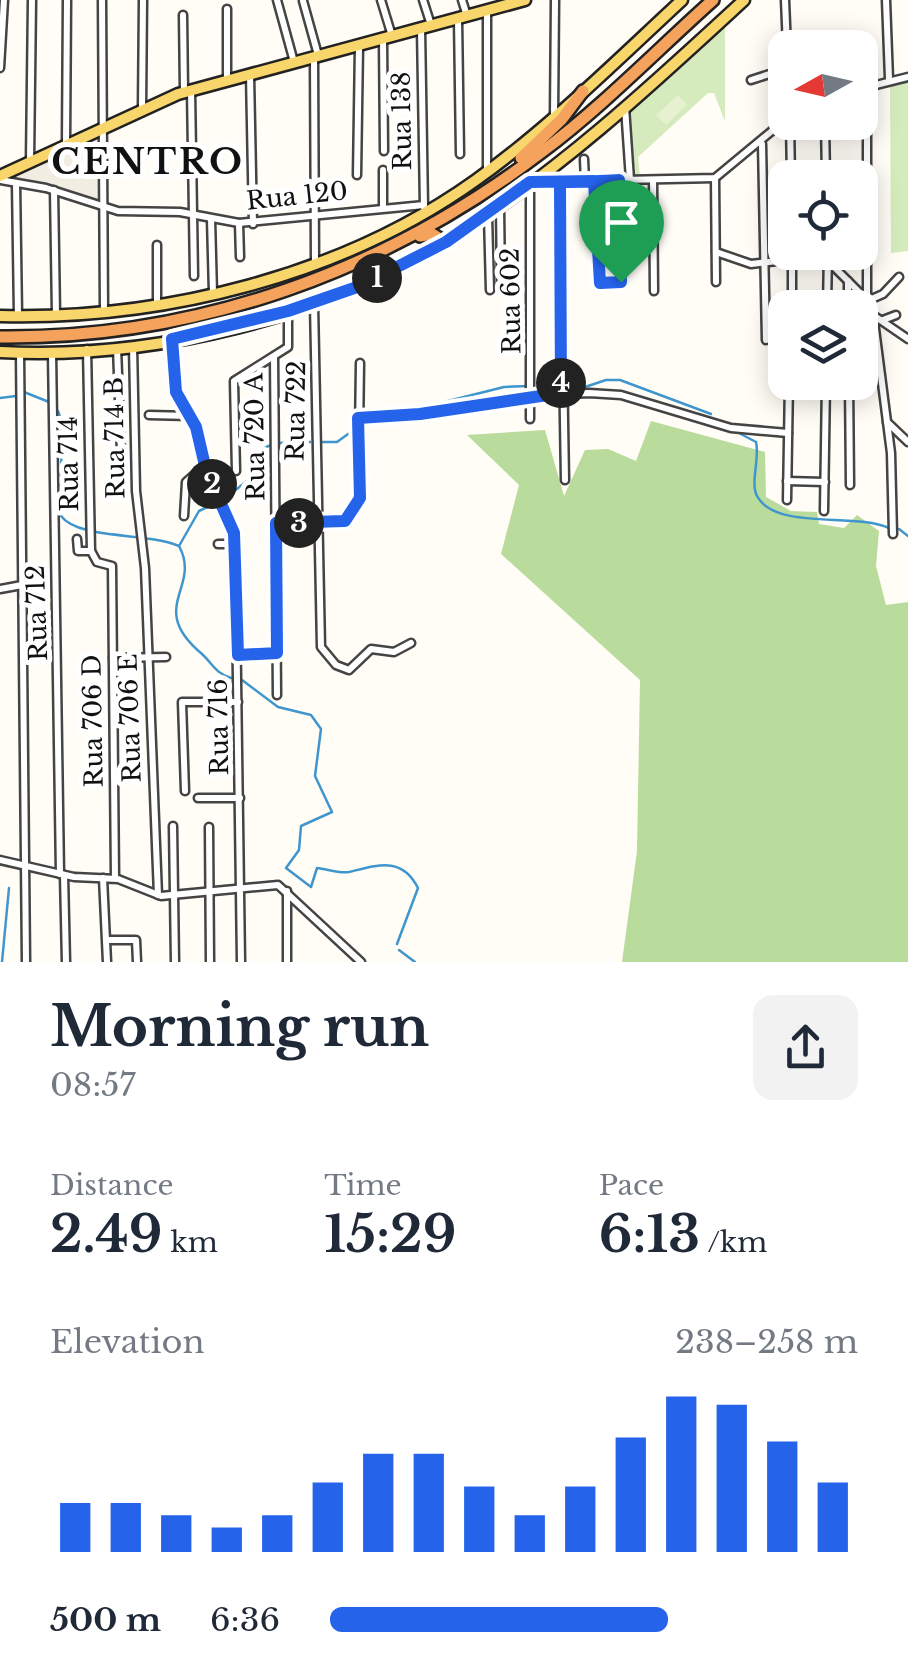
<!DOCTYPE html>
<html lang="en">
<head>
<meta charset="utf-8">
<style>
	:root { --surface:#fff; --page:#f2f2f3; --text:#1f2937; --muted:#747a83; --accent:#2563eb }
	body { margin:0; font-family:"Libre Baskerville",serif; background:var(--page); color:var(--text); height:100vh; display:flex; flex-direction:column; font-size:38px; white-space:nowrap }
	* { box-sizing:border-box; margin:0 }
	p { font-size:32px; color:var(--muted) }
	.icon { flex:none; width:55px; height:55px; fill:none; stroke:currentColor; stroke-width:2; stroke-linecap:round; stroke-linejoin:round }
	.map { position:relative; height:962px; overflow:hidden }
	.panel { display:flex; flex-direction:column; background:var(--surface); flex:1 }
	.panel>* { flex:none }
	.needle { width:65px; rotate:262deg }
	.fabs { position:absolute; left:768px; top:30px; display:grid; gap:20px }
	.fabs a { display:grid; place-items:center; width:110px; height:110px; border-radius:20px; background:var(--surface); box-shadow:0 5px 25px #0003; font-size:50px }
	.pin { position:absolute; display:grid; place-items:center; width:85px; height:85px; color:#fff; margin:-102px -42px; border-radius:50% 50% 50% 0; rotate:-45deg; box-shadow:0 0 10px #0007 }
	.pin .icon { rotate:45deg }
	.km { position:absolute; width:50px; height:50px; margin:-25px; border-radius:50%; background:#222; color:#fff; font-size:28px; line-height:50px; text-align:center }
	.round { display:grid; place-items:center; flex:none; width:105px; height:105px; border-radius:20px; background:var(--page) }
	.head { display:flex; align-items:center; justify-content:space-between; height:170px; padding:0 50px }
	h1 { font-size:55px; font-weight:800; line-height:75px }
	.metrics { display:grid; grid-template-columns:repeat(3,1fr); gap:15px; height:170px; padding:10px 50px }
	.metrics div { display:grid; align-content:center }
	.metrics b { font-size:50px; font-weight:800 }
	.metrics small { font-size:28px; font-weight:400 }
	.metrics p { font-size:28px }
	.chart { height:280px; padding:20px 50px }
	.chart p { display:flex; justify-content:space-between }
	.chart svg { width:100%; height:180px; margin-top:10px; stroke:var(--accent); stroke-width:6 }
	ul { padding:0 50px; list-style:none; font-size:32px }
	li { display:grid; grid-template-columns:160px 120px 1fr; align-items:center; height:75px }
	li i { height:25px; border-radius:12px; background:var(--accent) }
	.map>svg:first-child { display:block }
	.green { fill:#d5ebbd }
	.forest { fill:#b9dc9c }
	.pitch { fill:#e6f2cf }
	.plaza { fill:#f1ede2 }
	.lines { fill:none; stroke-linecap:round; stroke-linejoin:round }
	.stream { stroke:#3f96cf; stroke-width:2.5 }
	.minor-casing { stroke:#444; stroke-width:11 }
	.major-casing { stroke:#222; stroke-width:15 }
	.highway-casing { stroke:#222; stroke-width:16 }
	.minor { stroke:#fff; stroke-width:6 }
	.major { stroke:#f9d66b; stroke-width:10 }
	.highway { stroke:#f5a25d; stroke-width:11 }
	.route-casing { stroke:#fff; stroke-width:20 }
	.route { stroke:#2563eb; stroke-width:12 }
	.labels { text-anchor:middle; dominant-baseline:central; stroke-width:10; stroke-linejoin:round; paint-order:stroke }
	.street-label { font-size:25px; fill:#111; stroke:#fff }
	.district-label { font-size:35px; font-weight:bold; letter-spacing:2.5px; fill:#111; stroke:#fff }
</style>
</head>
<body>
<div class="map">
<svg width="908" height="962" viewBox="0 0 908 962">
	<rect width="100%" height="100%" fill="#fffdf5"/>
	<g class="green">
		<path d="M725,24V121L714,93H708L638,157L640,177L634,178L629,110Z"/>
		<path d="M908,82V251L891,253L890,86Z"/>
	</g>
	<path class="forest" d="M651,421L765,452L766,497L791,511L817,512L819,524L844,528L857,515L879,531L876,566L886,605L908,602V962H622L637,851L640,680L501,554L519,485L467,435L545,430L564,496L585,450L608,449L636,461Z"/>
	<path class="pitch" d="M678,95L687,105L666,125L656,115Z"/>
	<path class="plaza" d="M99,132L98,204L65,188L1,179Z"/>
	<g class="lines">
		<g class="stream">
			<path d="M537,387L557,391"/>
			<path d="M576,390L606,380H620L711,414"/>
			<path d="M24,392L49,402"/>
			<path d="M0,398L16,396"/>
			<path d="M424,407L504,387L527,386"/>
			<path d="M58,411C66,425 58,492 61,516C79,540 147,532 179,546C202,588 146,607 202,654C213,664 215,673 231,678"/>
			<path d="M399,412L417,409"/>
			<path d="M737,432L756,442C760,458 750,483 757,496C776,531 855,512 889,528"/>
			<path d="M320,442H337L355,429"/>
			<path d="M279,443L310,442"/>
			<path d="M227,497L248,480L259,450L271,445"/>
			<path d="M899,529L908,536"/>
			<path d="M179,546L199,511L218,502"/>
			<path d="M242,680L278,707L311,715L321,729L315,776L332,812L301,826L299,850L286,868L311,887L317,868C327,869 339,874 349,872C378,865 402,856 418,888L397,944"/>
			<path d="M399,950L415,962"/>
			<path d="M2,962L9,888"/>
		</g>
		<g class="minor-casing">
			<g id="minor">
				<path d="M102,0L104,311"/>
				<path d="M277,0L294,62"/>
				<path d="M381,0L392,36"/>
				<path d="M423,0L431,25"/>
				<path d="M462,0L467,16"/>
				<path d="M785,0L787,48"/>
				<path d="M886,0L889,79"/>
				<path d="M303,1L318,55"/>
				<path d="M227,9V80"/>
				<path d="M183,15L184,91"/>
				<path d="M458,19L460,154"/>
				<path d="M421,29L424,207"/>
				<path d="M383,39L384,151"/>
				<path d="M314,59L315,262"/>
				<path d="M0,68L4,0"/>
				<path d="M250,75L253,224"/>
				<path d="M751,80L785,69"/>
				<path d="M867,86V301L883,294L899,277"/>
				<path d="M860,89L908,77"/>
				<path d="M191,90L194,276"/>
				<path d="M625,107L630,180"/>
				<path d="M142,109L143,0"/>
				<path d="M554,117L555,0"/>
				<path d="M790,122L791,178"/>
				<path d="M825,122L826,178"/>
				<path d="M66,144L67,0"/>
				<path d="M762,144L766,340"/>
				<path d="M584,159L585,181"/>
				<path d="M30,161L32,0"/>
				<path d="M383,170V207"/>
				<path d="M487,172V12"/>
				<path d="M357,175L359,46"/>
				<path d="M715,178L716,282"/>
				<path d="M0,180L46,188L118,211L180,212L239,223L424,205"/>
				<path d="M653,180L654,291"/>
				<path d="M594,181L600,283L621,282L619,181"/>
				<path d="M560,182L565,480"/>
				<path d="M16,183L18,315"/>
				<path d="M54,190L56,314"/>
				<path d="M500,207L501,283"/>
				<path d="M488,216L490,290"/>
				<path d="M211,219L213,293"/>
				<path d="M239,223L240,257"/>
				<path d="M716,252L751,264L823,256L861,294L874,321L891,453L893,534"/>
				<path d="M792,252V308"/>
				<path d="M848,281V308"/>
				<path d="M157,304V245"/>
				<path d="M314,304L321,647L336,665L349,670L371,649L394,652L411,643"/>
				<path d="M827,308L828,252"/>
				<path d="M873,315L908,339"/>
				<path d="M883,320L896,315"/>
				<path d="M172,340L176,392L196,427L206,471L235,538L241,962"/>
				<path d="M133,346L136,491L145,568L158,895"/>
				<path d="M117,348L121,452"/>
				<path d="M87,349L91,551L97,562L112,566L115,878"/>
				<path d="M20,353L26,962"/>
				<path d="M52,353L60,874"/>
				<path d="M274,357L277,695"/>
				<path d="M849,382L850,485"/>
				<path d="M149,415L190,416"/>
				<path d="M358,418L420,414L532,396L589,393L621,395L731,428L788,433"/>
				<path d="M530,419V182L715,178L785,120"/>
				<path d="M887,422L908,442"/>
				<path d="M236,471L234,381L288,347V313"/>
				<path d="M787,481L825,482"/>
				<path d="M787,500L789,382"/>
				<path d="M824,511L826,382"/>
				<path d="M184,516L186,482L204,466"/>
				<path d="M275,523L342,521L358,505L360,363"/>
				<path d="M77,539L78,551H91"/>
				<path d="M218,544H236"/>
				<path d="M0,589L22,585"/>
				<path d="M238,655L277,653"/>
				<path d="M113,658L166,657"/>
				<path d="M185,791L182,702H238"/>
				<path d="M198,798H240"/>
				<path d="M173,826L175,962"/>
				<path d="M209,827L210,962"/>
				<path d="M0,860L74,877L118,879L161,896L278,885L361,962"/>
				<path d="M64,875L66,962"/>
				<path d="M103,878L107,962"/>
				<path d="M287,891V962"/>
				<path d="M107,940H136L137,962"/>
			</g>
		</g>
		<g class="major-casing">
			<g id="major">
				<path d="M0,176L178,94L525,0"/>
				<path d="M0,316C163,320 342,276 476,180C550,127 615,62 682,0"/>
				<path d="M0,352C153,360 327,318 457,235C561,170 654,83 744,0"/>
			</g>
		</g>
		<g class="highway-casing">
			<g id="highway">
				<path d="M521,158L562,119L583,91"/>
				<path d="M420,236L432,234L445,242"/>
				<path d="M0,337C198,339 386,271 543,151C603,106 657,50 713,0"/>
			</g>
		</g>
		<use href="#minor" class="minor"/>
		<use href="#major" class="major"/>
		<use href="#highway" class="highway"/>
	</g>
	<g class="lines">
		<g class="route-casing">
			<path id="route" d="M621,282L600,283L594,181L530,182L446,242L360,286L288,311L172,339L176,392L196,427L206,470L234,533L238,655L277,653L276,523L345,521L360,498L358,418L420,414L561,393L560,182C580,182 599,181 619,180L621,282"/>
		</g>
		<use href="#route" class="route"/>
	</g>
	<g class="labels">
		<g class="street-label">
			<text transform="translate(402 121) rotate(-91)">Rua 138</text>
			<text transform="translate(297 196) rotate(-6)">Rua 120</text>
			<text transform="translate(511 301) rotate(-91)">Rua 602</text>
			<text transform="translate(296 411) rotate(-89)">Rua 722</text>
			<text transform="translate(255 437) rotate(-91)">Rua 720 A</text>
			<text transform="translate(115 438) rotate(-91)">Rua 714 B</text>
			<text transform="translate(69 464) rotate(-91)">Rua 714</text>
			<text transform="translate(37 613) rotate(-92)">Rua 712</text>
			<text transform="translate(130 718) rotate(-92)">Rua 706 E</text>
			<text transform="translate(93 721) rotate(-91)">Rua 706 D</text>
			<text transform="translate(219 727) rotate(-91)">Rua 716</text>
		</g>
		<g class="district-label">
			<text x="148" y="161">CENTRO</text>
		</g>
	</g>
</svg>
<div class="fabs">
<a><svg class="needle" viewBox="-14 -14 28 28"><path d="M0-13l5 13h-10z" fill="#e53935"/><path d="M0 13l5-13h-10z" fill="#747a83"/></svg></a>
<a><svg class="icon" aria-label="locate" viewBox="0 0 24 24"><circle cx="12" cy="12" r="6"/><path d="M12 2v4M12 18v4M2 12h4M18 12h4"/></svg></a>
<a><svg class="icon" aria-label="layers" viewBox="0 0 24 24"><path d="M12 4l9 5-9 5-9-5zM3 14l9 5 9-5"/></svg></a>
</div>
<div class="pin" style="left:621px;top:282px;background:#1e9e55"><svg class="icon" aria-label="arrive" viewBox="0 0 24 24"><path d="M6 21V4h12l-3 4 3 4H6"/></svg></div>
<b class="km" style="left:377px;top:278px">1</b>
<b class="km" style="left:212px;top:484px">2</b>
<b class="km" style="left:299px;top:523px">3</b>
<b class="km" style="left:561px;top:383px">4</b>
</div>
<section class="panel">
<div class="head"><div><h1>Morning run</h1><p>08:57</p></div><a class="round"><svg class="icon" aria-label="share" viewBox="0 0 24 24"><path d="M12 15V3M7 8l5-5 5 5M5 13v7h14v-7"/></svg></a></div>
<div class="metrics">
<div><p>Distance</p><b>2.49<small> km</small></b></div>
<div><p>Time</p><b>15:29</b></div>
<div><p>Pace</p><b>6:13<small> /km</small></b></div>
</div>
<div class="chart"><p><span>Elevation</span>238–258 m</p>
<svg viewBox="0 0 160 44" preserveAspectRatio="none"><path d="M5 44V32M15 44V32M25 44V35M35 44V38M45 44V35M55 44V27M65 44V20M75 44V20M85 44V28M95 44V35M105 44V28M115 44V16M125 44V6M135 44V8M145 44V17M155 44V27"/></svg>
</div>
<ul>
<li><b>500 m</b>6:36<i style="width:64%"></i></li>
</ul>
</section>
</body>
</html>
